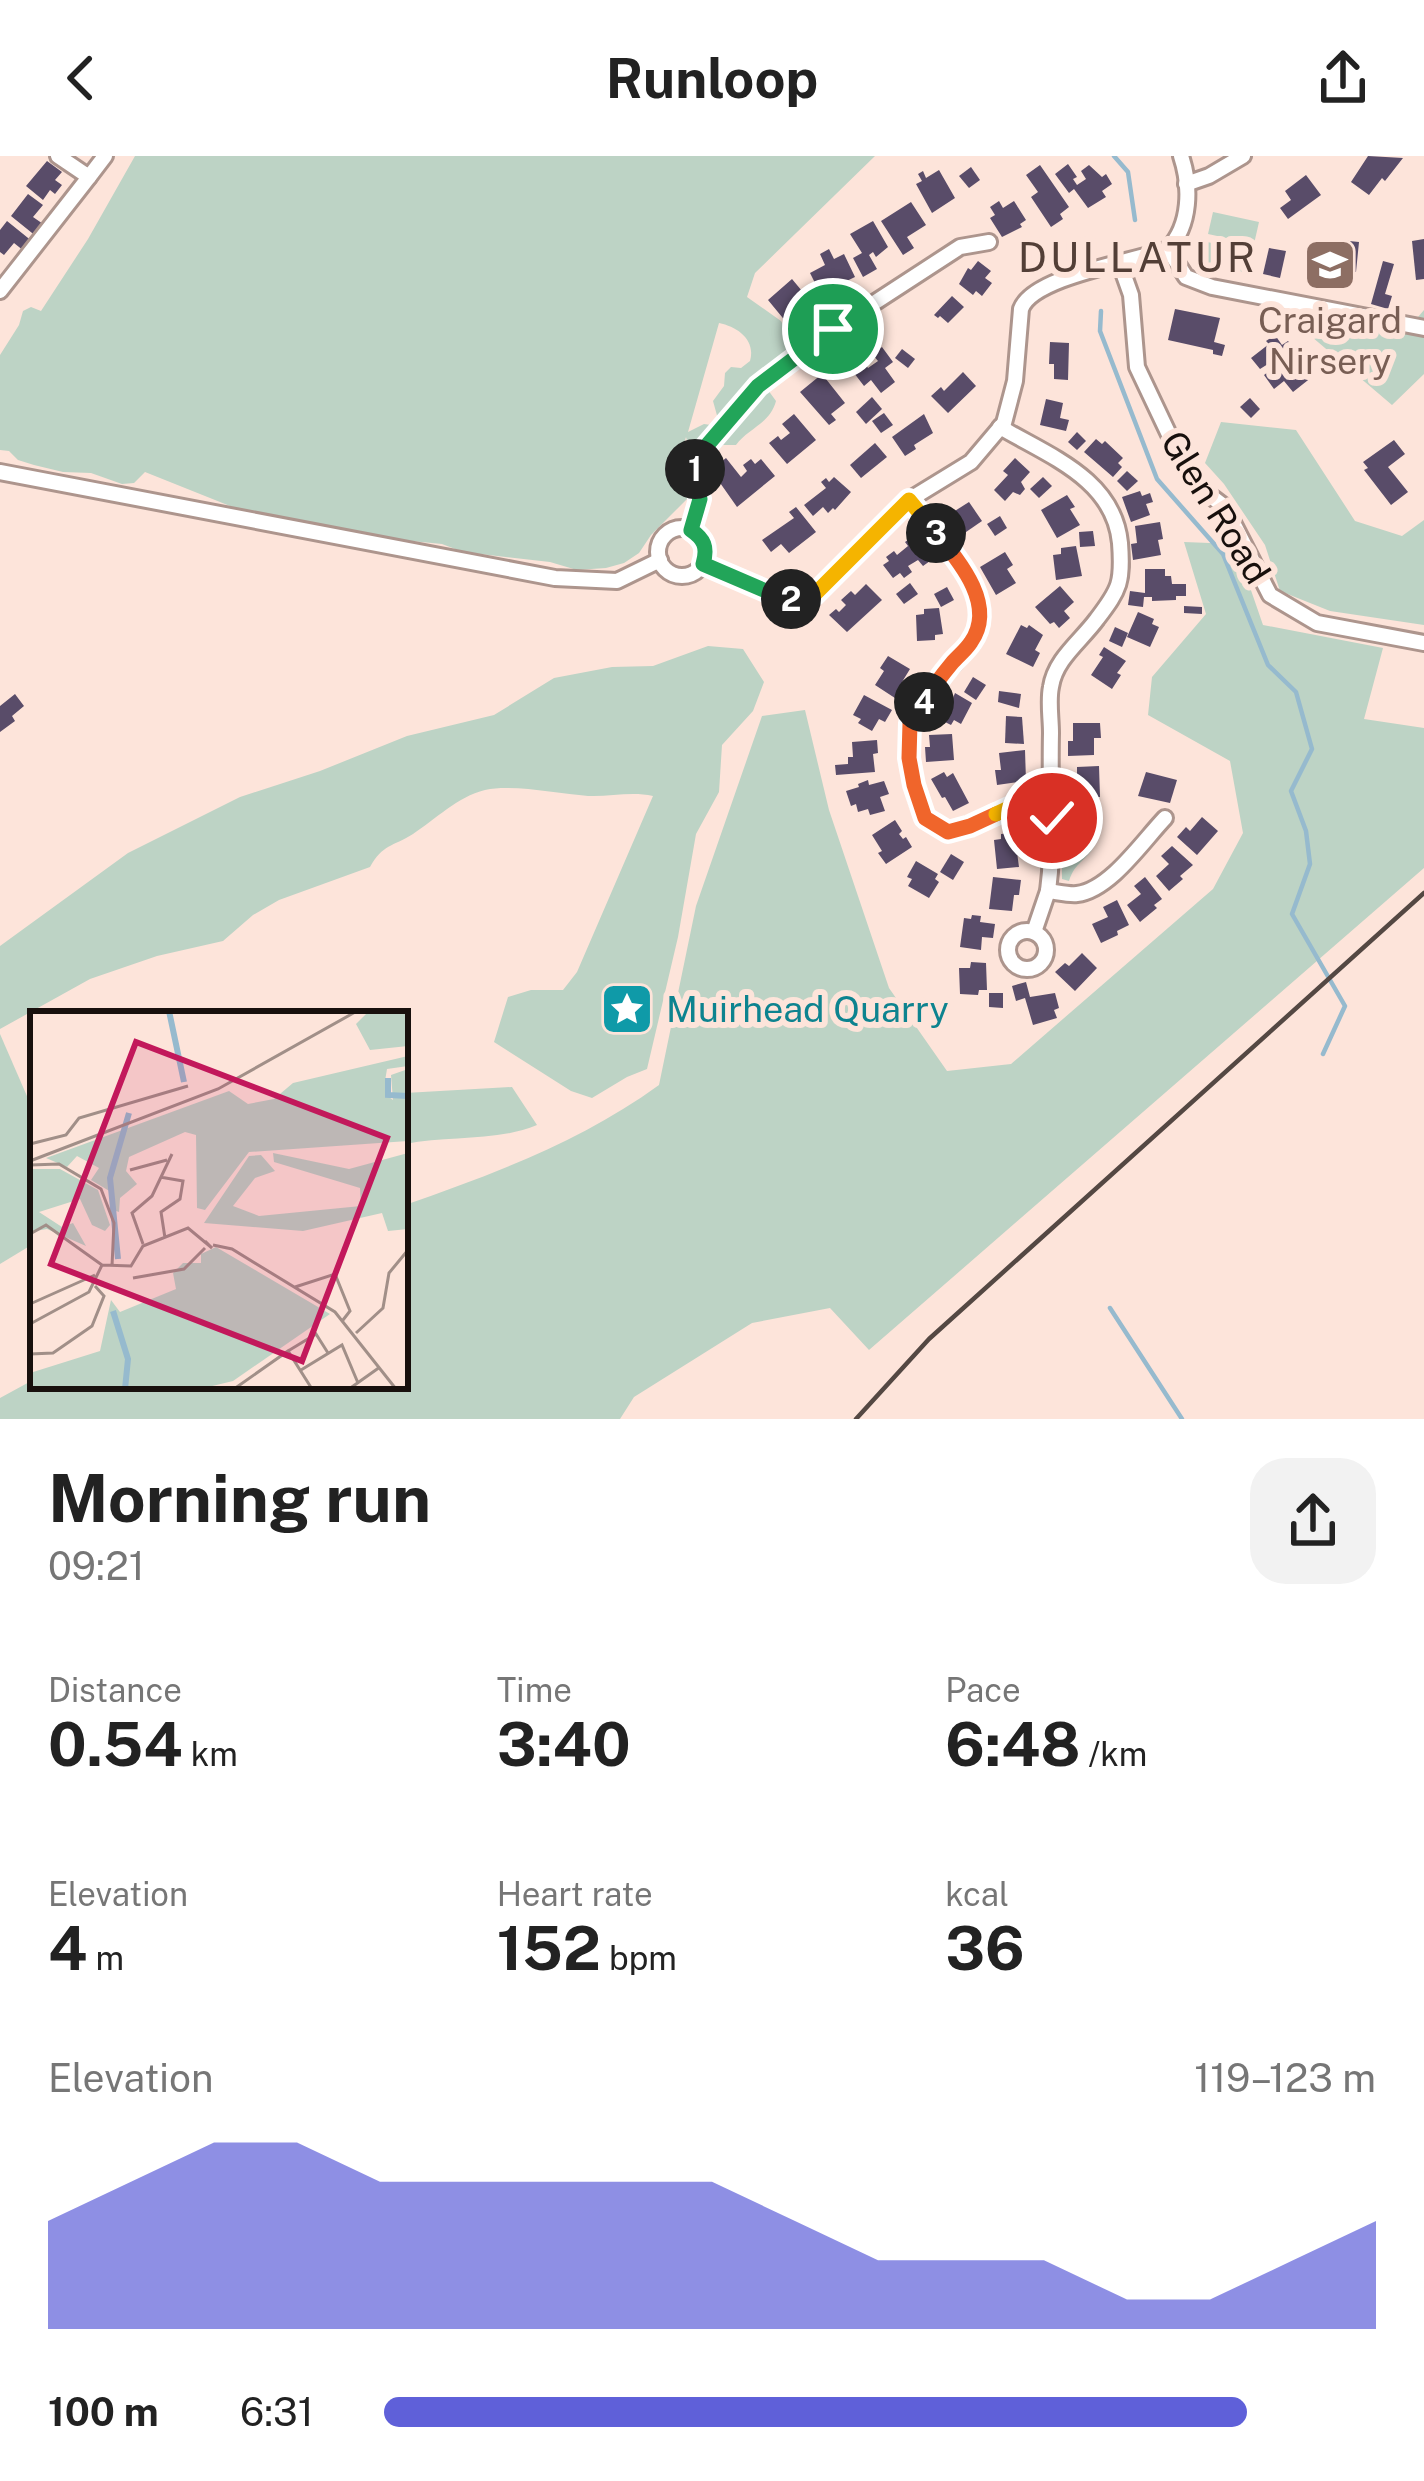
<!DOCTYPE html>
<html lang="en">
<head>
<meta charset="utf-8">
<style>
	:root { --surface:#fff; --page:#f2f2f2; --text:#222; --muted:#767676; --accent:#5f60d9 }
	body { margin:0; font-family:"Public Sans",sans-serif; background:var(--page); color:var(--text); height:100vh; display:flex; flex-direction:column; font-size:45px; white-space:nowrap }
	* { box-sizing:border-box; margin:0 }
	p { font-size:39px; color:var(--muted) }
	.icon { flex:none; width:66px; height:66px; fill:none; stroke:currentColor; stroke-width:2; stroke-linecap:round; stroke-linejoin:round }
	.map { position:relative; height:1263px; overflow:hidden }
	.sheet { display:flex; flex-direction:column; background:var(--surface); flex:1 }
	.sheet>* { flex:none }
	.pin { position:absolute; display:grid; place-items:center; width:102px; height:102px; color:#fff; margin:-51px; border:6px solid #fff; border-radius:50%; box-shadow:0 3px 12px #0007 }
	.km { position:absolute; width:60px; height:60px; margin:-30px; border-radius:50%; background:#222; color:#fff; font-size:33px; line-height:60px; text-align:center }
	.round { display:grid; place-items:center; flex:none; width:126px; height:126px; border-radius:36px; background:var(--page) }
	.headline { display:flex; align-items:center; justify-content:space-between; height:204px; padding:0 48px }
	h1 { font-size:66px; font-weight:700; line-height:90px }
	.figures { display:grid; grid-template-columns:repeat(3,1fr); gap:18px; height:204px; padding:12px 48px }
	.figures div { display:grid; align-content:center }
	.figures b { font-size:60px; font-weight:700 }
	.figures small { font-size:33px; font-weight:400 }
	.figures p { font-size:33px }
	.chart { height:336px; padding:24px 48px }
	.chart p { display:flex; justify-content:space-between }
	.chart svg { width:100%; height:216px; margin-top:12px; fill:var(--accent); opacity:.7 }
	ul { padding:0 48px; list-style:none; font-size:39px }
	li { display:grid; grid-template-columns:192px 144px 1fr; align-items:center; height:90px }
	li i { height:30px; border-radius:15px; background:var(--accent) }
	header { display:flex; justify-content:space-between; align-items:center; height:156px; padding:0 48px; background:var(--surface); font-size:54px; font-weight:700 }
	.map>svg:first-child { display:block }
	.green { fill:#bdd3c5; fill-rule:evenodd }
	.lines { fill:none; stroke-linecap:round; stroke-linejoin:round }
	.stream { stroke:#96bace; stroke-width:4.5 }
	.building { fill:#594c69 }
	.minor-casing { stroke:#ad958d; stroke-width:20 }
	.minor { stroke:#fff; stroke-width:14 }
	.rail { stroke:#544843; stroke-width:4.5 }
	.split-1-casing { stroke:#fff; stroke-width:24 }
	.split-2-casing { stroke:#fff; stroke-width:24 }
	.split-3-casing { stroke:#fff; stroke-width:24 }
	.split-4-casing { stroke:#fff; stroke-width:24 }
	.split-5-casing { stroke:#fff; stroke-width:24 }
	.split-6-casing { stroke:#fff; stroke-width:24 }
	.split-1 { stroke:#22a559; stroke-width:15 }
	.split-2 { stroke:#22a559; stroke-width:15 }
	.split-3 { stroke:#f5b400; stroke-width:15 }
	.split-4 { stroke:#f0652b; stroke-width:15 }
	.split-5 { stroke:#f0652b; stroke-width:15 }
	.split-6 { stroke:#f5b400; stroke-width:15 }
	.labels { text-anchor:middle; dominant-baseline:central; stroke-width:12; stroke-linejoin:round; paint-order:stroke }
	.education-label { font-size:36px; fill:#785e54; stroke:#fde4da }
	.street-label { font-size:36px; fill:#18100d; stroke:#fde4da }
	.culture-label { font-size:36px; fill:#0d838f; stroke:#fde4da; text-anchor:start }
	.quarter-label { font-size:42px; letter-spacing:3px; fill:#533f37; stroke:#fde4da }
	.inset-river { fill:none; stroke:#96bace; stroke-width:6 }
	.inset-road { fill:none; stroke:#a18f88; stroke-width:3 }
	.view { fill:#c2185b; fill-opacity:0.15; stroke:#c2185b; stroke-width:6 }
	.inset-edge { fill:none; stroke:#18100d; stroke-width:6 }
</style>
</head>
<body>
<header><svg class="icon" aria-label="back" viewBox="0 0 24 24"><path d="M15 5l-7 7 7 7"/></svg>Runloop<svg class="icon" aria-label="share" viewBox="0 0 24 24"><path d="M12 15V3M7 8l5-5 5 5M5 13v7h14v-7"/></svg></header>
<div class="map">
<svg width="1424" height="1263" viewBox="0 0 1424 1263">
	<rect width="100%" height="100%" fill="#fde4da"/>
	<g class="green">
		<path d="M135,0H875L755,117L747,141L781,165L791,183L801,187L813,179L818,181C807,228 786,205 768,234L776,245C770,268 748,272 736,289H723L717,295L703,297L689,292L686,281L679,305C697,307 702,321 701,338L689,341L651,379L639,397L624,407L606,412L577,414L550,406L463,396L442,388L401,384L245,356L145,316L134,327L122,328L91,317L63,316L34,309L18,304L9,295L0,294V199L19,169L23,155L31,151L41,155L88,83ZM719,167C738,171 756,184 750,205L741,212L731,211L725,217L724,230L713,245L718,263L711,269L704,268L688,276Z"/>
		<path d="M1213,56L1259,66L1254,88L1208,78Z"/>
		<path d="M1207,86L1253,95L1248,117L1201,107Z"/>
		<path d="M1424,154V218L1392,249L1285,158L1402,180Z"/>
		<path d="M1221,266L1296,274L1355,365L1402,380L1424,364V469L1330,455L1280,435L1265,389L1224,328L1205,307Z"/>
		<path d="M1184,386L1235,388L1263,469L1383,492L1364,563L1424,572V712L869,1194L830,1152L752,1167L634,1241L620,1263H0V1242L33,1224V1230H405V1049C494,1018 582,985 659,929L696,750L762,560L805,554L829,654L889,832L947,915L1011,908L1213,733L1243,677L1230,605L1148,559L1152,521L1206,458Z"/>
		<path d="M708,490L743,493L764,526L753,555L722,589L719,636L696,678L678,781L647,913L627,921L592,942L571,935L494,886L508,841L531,834H563L577,816L653,640C631,635 610,641 588,640C558,638 514,628 485,634C457,641 436,663 413,678C392,691 383,688 370,711L279,744L253,759L223,785L157,800L90,823L0,873V790L128,697L240,641L320,615L407,580L494,559L554,522L612,511L653,510Z"/>
		<path d="M1079,671L1093,678L1095,689C1086,705 1075,706 1069,725L1062,723V676Z"/>
		<path d="M0,878L33,954V1088L0,1108Z"/>
		<path d="M512,931L537,969C496,986 449,979 405,988V937Z"/>
	</g>
	<g class="lines">
		<g class="stream">
			<path d="M1114,0L1128,16L1135,64"/>
			<path d="M1101,155L1100,175L1157,323L1223,398L1268,509L1296,536L1312,593L1291,635L1306,675L1310,708L1292,758L1345,850L1323,898"/>
			<path d="M1110,1152L1182,1263"/>
		</g>
	</g>
	<g class="building">
		<path d="M1368,0L1403,2L1385,25L1382,22L1369,39L1351,26Z"/>
		<path d="M47,5L62,16L55,24L62,29L55,38L50,34L43,44L26,30Z"/>
		<path d="M1068,8L1077,21L1073,23L1077,29L1086,23L1081,15L1089,9L1102,21L1106,18L1112,28L1102,35L1106,41L1088,52L1074,33L1069,37L1055,18Z"/>
		<path d="M1040,9L1069,51L1060,58L1063,63L1051,71L1031,41L1038,36L1026,19Z"/>
		<path d="M971,11L980,24L969,32L959,20Z"/>
		<path d="M939,14L955,42L932,57L916,28L922,25L918,18L923,15L926,22Z"/>
		<path d="M1306,19L1321,39L1288,63L1280,52L1291,44L1285,35Z"/>
		<path d="M28,38L43,49L33,61L46,70L37,81L11,60Z"/>
		<path d="M999,45L1003,52L1014,45L1026,64L1020,68L1022,71L1002,81L990,62L995,59L990,51Z"/>
		<path d="M911,46L926,69L907,81L914,92L903,99L881,65Z"/>
		<path d="M7,65L33,86L24,95L14,87L4,99L0,96V74Z"/>
		<path d="M873,65L888,91L876,101L873,96L869,99L877,113L863,121L853,102L862,97L850,78Z"/>
		<path d="M1424,83V123L1416,124L1412,85Z"/>
		<path d="M1339,84L1359,86L1356,116H1348L1347,124L1330,122V125H1325L1328,95L1338,96Z"/>
		<path d="M1269,92L1286,95L1280,122L1263,118Z"/>
		<path d="M829,93L834,103L844,98L855,121L832,132L837,144L826,149L810,117L825,109L820,98Z"/>
		<path d="M978,105L991,115L985,122L992,127L982,140L976,135L973,139L959,128L968,112L971,114Z"/>
		<path d="M1383,105L1394,108L1385,138L1392,140L1388,153L1371,148Z"/>
		<path d="M792,123L807,141L804,143L809,149L799,157L813,174L801,184L768,144Z"/>
		<path d="M952,140L964,151L948,167L940,160L938,162L934,159Z"/>
		<path d="M1175,153L1220,162L1214,186L1225,189L1222,200L1213,198V194L1168,184Z"/>
		<path d="M1275,179L1282,189L1288,185L1304,206L1307,204L1317,217L1293,236L1284,225L1274,233L1264,219L1272,213L1268,208L1260,213L1251,202L1269,188L1266,185Z"/>
		<path d="M1050,186L1069,187L1068,224L1054,223V208H1049Z"/>
		<path d="M882,191L893,206L885,212L895,226L881,237L871,224L864,230L854,217L850,220L842,210L858,198L868,212L878,205L872,198Z"/>
		<path d="M902,193L915,203L908,212L895,202Z"/>
		<path d="M963,216L976,230L948,257L931,240L941,231L944,235Z"/>
		<path d="M822,218L845,247L831,258L836,264L829,269L800,236Z"/>
		<path d="M872,241L882,253L866,268L856,256Z"/>
		<path d="M1250,242L1260,253L1251,262L1240,251Z"/>
		<path d="M1046,243L1063,247L1060,262L1069,264L1066,275L1040,269Z"/>
		<path d="M884,257L893,269L881,277L872,265Z"/>
		<path d="M794,258L816,284L787,308L769,287L778,280L781,284L790,277L782,268Z"/>
		<path d="M924,258L933,277L914,289L916,293L905,300L892,281Z"/>
		<path d="M1077,276L1086,285L1077,294L1068,286Z"/>
		<path d="M1096,283L1102,288L1105,285L1123,302L1118,307L1122,311L1113,321L1084,296Z"/>
		<path d="M1394,284L1405,298L1388,311L1408,336L1391,349L1364,314L1368,312L1363,306Z"/>
		<path d="M875,287L887,301L861,322L850,309Z"/>
		<path d="M726,302L741,321L747,315L743,309L751,303L755,308L761,303L775,320L737,351L711,314Z"/>
		<path d="M1015,302L1030,316L1021,326L1025,333L1020,339L1013,336L1005,345L994,334L1008,319L1003,315Z"/>
		<path d="M1127,315L1138,325L1127,335L1117,325Z"/>
		<path d="M834,321L851,336L835,354L833,352L828,357L823,351L813,360L804,349L826,332L821,326L826,322L829,326Z"/>
		<path d="M1043,321L1052,330L1039,342L1030,333Z"/>
		<path d="M1140,335L1142,340L1150,337L1153,346L1146,348L1150,359L1131,366L1122,341Z"/>
		<path d="M1067,339L1075,351L1070,353L1080,369L1057,382L1041,354Z"/>
		<path d="M969,346L982,365L953,385L939,365Z"/>
		<path d="M796,351L816,376L789,397L781,388L771,396L762,384L794,362L789,356Z"/>
		<path d="M1000,360L1007,372L995,380L987,368Z"/>
		<path d="M1160,366L1163,383L1158,384L1161,399L1133,404L1131,388L1137,387L1135,370Z"/>
		<path d="M1093,375L1095,390L1080,391L1079,376Z"/>
		<path d="M912,381L930,405L923,410L918,404L908,410L912,416L904,422L900,417L893,422L883,409L889,405L886,401L894,395L897,399L908,390L905,386Z"/>
		<path d="M1076,390L1082,420L1056,424L1053,399L1061,398V392Z"/>
		<path d="M1005,396L1013,409L1007,413L1016,427L996,439L980,411Z"/>
		<path d="M1145,413H1165V420H1171L1172,428H1186V440H1176V444L1152,445V441H1144L1143,451L1128,449L1130,435L1145,437Z"/>
		<path d="M910,427L918,438L904,448L896,438Z"/>
		<path d="M866,428L882,444L847,476L829,459L836,453L839,456L846,449L841,444L851,435L855,439Z"/>
		<path d="M1060,430L1074,446L1064,455L1070,462L1059,472L1054,466L1050,468L1035,451Z"/>
		<path d="M947,431L954,444L941,451L934,438Z"/>
		<path d="M1184,450L1202,451V458L1184,457Z"/>
		<path d="M939,452L943,478L935,479V484L917,485L916,459L924,458V453Z"/>
		<path d="M1138,456L1154,463L1152,468L1159,471L1150,491L1127,481Z"/>
		<path d="M1021,469L1027,472L1029,469L1043,479L1035,494L1040,497L1033,511L1006,498Z"/>
		<path d="M1115,471L1128,477L1122,491L1109,485Z"/>
		<path d="M1104,491L1126,505L1117,517L1121,519L1112,533L1091,519L1103,501L1099,499Z"/>
		<path d="M888,500L910,513L902,526L907,530L898,544L875,529L884,515L880,512Z"/>
		<path d="M973,521L986,529L976,544L964,536Z"/>
		<path d="M999,535L1021,538L1019,552L998,546Z"/>
		<path d="M955,537L972,547L961,568L954,564L951,569L935,561L948,539L953,542Z"/>
		<path d="M15,538L24,550L12,560L15,565L0,576V550Z"/>
		<path d="M864,539L892,554L885,566L879,563L872,575L858,567L861,563L853,559Z"/>
		<path d="M1006,560L1022,561L1024,588L1005,587Z"/>
		<path d="M1073,567H1100L1101,582H1094V599L1068,600V585H1073Z"/>
		<path d="M952,578L954,604L926,606L925,591H930L929,579Z"/>
		<path d="M877,584L878,597L873,598L875,616L836,619L835,609L848,608V601H853L852,586Z"/>
		<path d="M1025,594L1026,625L997,629L995,614H1001L999,597Z"/>
		<path d="M1099,610L1100,641H1091L1092,650L1073,651L1071,627H1077V611Z"/>
		<path d="M944,616L947,621L953,617L969,647L953,655L945,641L942,642L931,623Z"/>
		<path d="M1146,616L1177,624L1170,647L1138,640Z"/>
		<path d="M868,624L869,629L884,625L889,638L880,641L885,655L870,659L868,653L858,656L856,648L851,650L846,635L859,631L858,628Z"/>
		<path d="M1202,661L1218,675L1197,699L1177,681L1186,671L1190,675Z"/>
		<path d="M895,664L902,675L899,678L903,683L906,681L912,691L886,708L878,697L882,695L872,679Z"/>
		<path d="M1010,677L1011,683L1026,681L1028,695L1017,696L1019,711L997,713L994,684L1001,683V678Z"/>
		<path d="M1172,690L1193,709L1180,720L1183,723L1169,735L1156,720L1169,708L1161,700Z"/>
		<path d="M951,698L964,706L953,724L940,716Z"/>
		<path d="M916,705L938,718L935,723L939,726L929,742L908,730L912,723L907,721Z"/>
		<path d="M993,721L1021,724L1019,739H1014L1012,755L989,753Z"/>
		<path d="M1145,721L1162,743L1154,749L1157,752L1140,766L1127,749L1141,738L1134,730Z"/>
		<path d="M1117,744L1129,769L1117,775L1118,779L1101,787L1092,768L1108,761L1103,751Z"/>
		<path d="M972,759L981,760L980,766L995,768L993,782L982,781L981,794L960,791L964,762L971,763Z"/>
		<path d="M1082,797L1097,812L1075,835L1055,816L1065,807L1069,810Z"/>
		<path d="M971,806L986,807L987,834H979L978,839L960,838L959,812H970Z"/>
		<path d="M1026,826L1030,841L1055,837L1059,852L1054,854L1057,862L1033,869L1025,842L1016,845L1012,830Z"/>
		<path d="M989,837H1003V852L989,851Z"/>
	</g>
	<g class="lines">
		<g class="minor-casing">
			<g id="minor">
				<path d="M58,0L89,21L105,0"/>
				<path d="M1186,28L1209,20L1243,0"/>
				<path d="M1168,93L1186,121L1212,131L1424,172"/>
				<path d="M1168,93C1191,69 1191,30 1181,0"/>
				<path d="M1120,108L1131,139L1137,211L1191,325L1225,351L1270,439L1317,467L1424,487"/>
				<path d="M0,135L89,21"/>
				<path d="M1000,271C1049,300 1114,323 1120,387C1123,426 1120,433 1097,463C1081,485 1055,503 1051,531C1048,545 1051,562 1051,577C1050,623 1052,670 1050,716L1048,735L1034,776"/>
				<path d="M0,316L555,422L617,425L660,404"/>
				<path d="M909,344C937,378 979,415 980,462C980,494 919,533 910,569C907,583 909,602 911,616C914,629 917,650 925,660C929,666 941,672 948,676C983,667 1014,644 1050,641"/>
				<circle cx="682" cy="396" r="24"/>
				<path d="M691,373L700,343L694,328L696,301L758,230L834,173L960,91L989,86"/>
				<path d="M703,408L787,444L814,439L909,344L971,306L1004,267L1015,225L1021,153C1033,120 1134,106 1168,93"/>
				<path d="M1048,735C1057,736 1069,739 1077,738C1110,734 1143,685 1165,662"/>
				<circle cx="1027" cy="794" r="19"/>
			</g>
		</g>
		<use href="#minor" class="minor"/>
		<path class="rail" d="M856,1263L929,1183L1424,737"/>
	</g>
	<g class="lines">
		<g class="split-1-casing">
			<path id="split-1" d="M695,313L697,301L758,230L833,173"/>
		</g>
		<g class="split-2-casing">
			<path id="split-2" d="M695,313L694,328L700,343L691,374C704,383 708,391 703,408L787,444L791,443"/>
		</g>
		<g class="split-3-casing">
			<path id="split-3" d="M791,443L814,439L909,344L936,377"/>
		</g>
		<g class="split-4-casing">
			<path id="split-4" d="M924,546C932,532 942,519 952,507C958,500 966,494 971,486C997,449 959,405 936,377"/>
		</g>
		<g class="split-5-casing">
			<path id="split-5" d="M924,546L910,567L909,602L914,629L925,662L948,676L970,670L996,658"/>
		</g>
		<g class="split-6-casing">
			<path id="split-6" d="M996,658L1028,643L1050,640L1052,662"/>
		</g>
		<use href="#split-1" class="split-1"/>
		<use href="#split-2" class="split-2"/>
		<use href="#split-3" class="split-3"/>
		<use href="#split-4" class="split-4"/>
		<use href="#split-5" class="split-5"/>
		<use href="#split-6" class="split-6"/>
	</g>
	<defs>
		<g id="school-square" transform="scale(2.7)"><rect x="-9" y="-9" width="18" height="18" rx="4" fill="#8d6e63" stroke="#fde4da"/><path d="M0-5L7-2L0 1L-7-2ZM-4 1L0 2.5L4 1V4Q0 6-4 4Z" fill="#fff"/></g>
		<g id="sight-square" transform="scale(2.7)"><rect x="-9" y="-9" width="18" height="18" rx="4" fill="#0f9aa8" stroke="#fde4da"/><path d="M0-6L1.8-2.2L6-1.7L2.9 1.2L3.7 5.4L0 3.3L-3.7 5.4L-2.9 1.2L-6-1.7L-1.8-2.2Z" fill="#fff"/></g>
	</defs>
	<g fill-rule="evenodd">
		<use href="#school-square" x="1330" y="109"/>
		<use href="#sight-square" x="627" y="853"/>
	</g>
	<g class="labels">
		<g class="education-label">
			<text x="1330" y="164">Craigard<tspan x="1330" dy="41">Nirsery</tspan></text>
		</g>
		<g class="street-label">
			<text transform="translate(1216 351) rotate(58)">Glen Road</text>
		</g>
		<g class="culture-label">
			<text x="666" y="853">Muirhead Quarry</text>
		</g>
		<g class="quarter-label">
			<text x="1138" y="100">DULLATUR</text>
		</g>
	</g>
	<g transform="translate(30 855)">
		<rect width="378" height="378" fill="#fde4da"/>
		<path d="M339,0H378V35L340,39L326,13ZM378,45V55L357,58L355,70L356,84L363,89L361,64L378,58V130L219,141L175,199L167,197L166,124L155,121L99,146L96,160L107,173L90,187L89,201L80,198L81,181L61,169L69,157L47,145L37,156L16,147L199,80L218,93L244,88L263,72ZM243,142L319,158L378,142V218L358,220L352,202L273,220L174,212L219,145L231,144L245,160L225,167L203,195L229,205L331,195L330,177L244,151ZM0,158H30L68,179L80,214L75,220L62,214L50,188L9,201L32,216L43,212L56,235L17,218L0,221ZM186,236L300,303L203,370L170,378H0V362L70,340L81,289L90,301L146,278L143,262L153,252H171V243Z" fill="#bdd3c5"/>
		<path class="inset-river" d="M139,0L154,71M358,67V84L378,85M88,248L80,167L99,102M83,300L98,348L95,378"/>
		<path class="inset-road" d="M0,133L36,124L49,107L158,75M0,150L188,78L327,0M0,154L29,153L71,178L84,212L82,255M100,159L137,149M130,166L153,170L150,188L131,201L135,227M0,223L16,214L72,254M113,233L102,202L122,185L142,143M183,234L202,238L305,301L366,378M72,254L101,255L113,235L158,217L182,237L175,230M103,267L154,258L175,237M265,276L305,263L320,300L313,309M0,293L65,264M0,313L59,281L72,254M326,322L353,297L359,262L378,239M258,340L286,323L298,342M0,343L23,342L62,315L74,285L65,275M271,359L312,334L328,372M204,378L258,340L282,378M319,378L350,356"/>
		<path class="view" d="M106,31L357,127L272,350L21,253Z"/>
		<rect width="378" height="378" class="inset-edge"/>
	</g>
</svg>
<div class="pin" style="left:833px;top:173px;background:#1e9e55"><svg class="icon" aria-label="arrive" viewBox="0 0 24 24"><path d="M6 21V4h12l-3 4 3 4H6"/></svg></div>
<div class="pin" style="left:1052px;top:662px;background:#d93025"><svg class="icon" aria-label="check" viewBox="0 0 24 24"><path d="M5 12l5 5 9-10"/></svg></div>
<b class="km" style="left:695px;top:313px">1</b>
<b class="km" style="left:791px;top:443px">2</b>
<b class="km" style="left:936px;top:377px">3</b>
<b class="km" style="left:924px;top:546px">4</b>
</div>
<section class="sheet">
<div class="headline"><div><h1>Morning run</h1><p>09:21</p></div><a class="round"><svg class="icon" aria-label="share" viewBox="0 0 24 24"><path d="M12 15V3M7 8l5-5 5 5M5 13v7h14v-7"/></svg></a></div>
<div class="figures">
<div><p>Distance</p><b>0.54<small> km</small></b></div>
<div><p>Time</p><b>3:40</b></div>
<div><p>Pace</p><b>6:48<small> /km</small></b></div>
</div>
<div class="figures">
<div><p>Elevation</p><b>4<small> m</small></b></div>
<div><p>Heart rate</p><b>152<small> bpm</small></b></div>
<div><p>kcal</p><b>36</b></div>
</div>
<div class="chart"><p><span>Elevation</span>119–123 m</p>
<svg viewBox="0 0 160 44" preserveAspectRatio="none"><path d="M0 44V22L10 14L20 6L30 6L40 14L50 14L60 14L70 14L80 14L90 22L100 30L110 30L120 30L130 38L140 38L150 30L160 22V44z"/></svg>
</div>
<ul>
<li><b>100 m</b>6:31<i style="width:87%"></i></li>
</ul>
</section>
</body>
</html>
